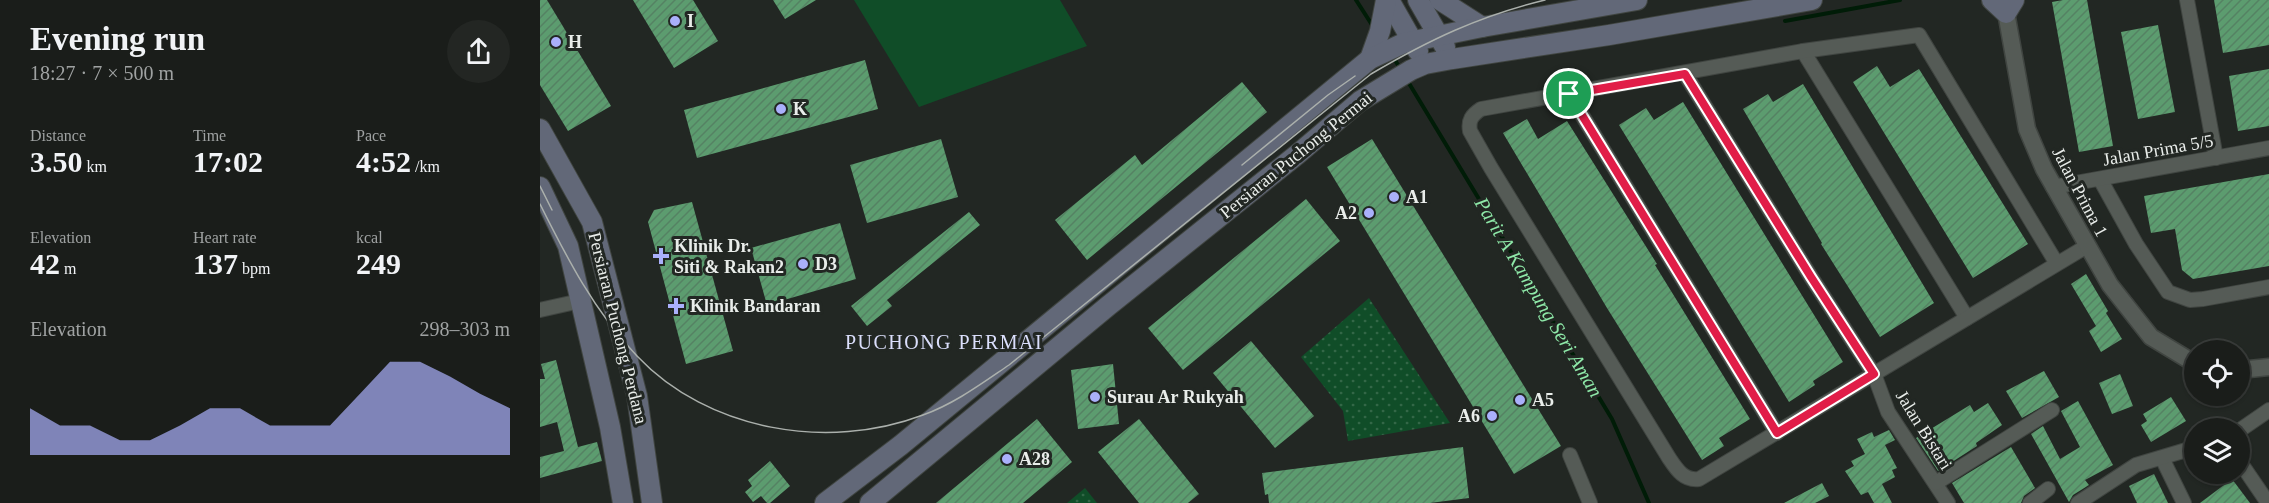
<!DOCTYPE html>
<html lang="en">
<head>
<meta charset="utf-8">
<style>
	:root { --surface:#1a1d1a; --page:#232623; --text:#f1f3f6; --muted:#9fa2a2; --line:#383b39; --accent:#aab0fb }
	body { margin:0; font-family:Georgia,serif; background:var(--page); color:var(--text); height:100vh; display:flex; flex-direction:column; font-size:22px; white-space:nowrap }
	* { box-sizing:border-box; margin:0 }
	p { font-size:20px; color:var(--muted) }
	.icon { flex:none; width:33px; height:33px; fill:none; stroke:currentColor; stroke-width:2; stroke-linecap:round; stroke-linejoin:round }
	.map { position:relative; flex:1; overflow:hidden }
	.details { display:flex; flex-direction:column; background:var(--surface); width:540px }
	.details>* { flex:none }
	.tools { position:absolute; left:1644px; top:340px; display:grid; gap:12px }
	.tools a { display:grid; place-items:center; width:66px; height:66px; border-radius:50%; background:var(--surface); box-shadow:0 2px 4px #0004,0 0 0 2px var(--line); font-size:30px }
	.pin { position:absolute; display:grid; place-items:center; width:51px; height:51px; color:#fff; margin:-26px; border:3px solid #fff; border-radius:50%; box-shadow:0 2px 6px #0007 }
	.round { display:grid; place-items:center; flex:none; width:63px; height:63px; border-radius:32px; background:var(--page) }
	.summary { display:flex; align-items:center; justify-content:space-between; height:102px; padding:0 30px }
	h1 { font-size:33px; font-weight:800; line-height:45px }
	.stats { display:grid; grid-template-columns:repeat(3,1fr); gap:9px; height:102px; padding:6px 30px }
	.stats div { display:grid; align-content:center }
	.stats b { font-size:30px; font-weight:800 }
	.stats small { font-size:16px; font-weight:400 }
	.stats p { font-size:16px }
	.chart { height:168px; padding:12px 30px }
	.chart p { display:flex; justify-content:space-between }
	.chart svg { width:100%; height:108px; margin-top:6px; fill:var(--accent); opacity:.7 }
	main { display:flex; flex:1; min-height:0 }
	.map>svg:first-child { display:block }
	.green { fill:url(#green-dots) }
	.pitch { fill:#104d28 }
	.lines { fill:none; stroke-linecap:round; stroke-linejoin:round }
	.stream { stroke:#001c07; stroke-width:4 }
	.building { fill:url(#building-hatch) }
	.minor-casing { stroke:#404541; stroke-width:16 }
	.tertiary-casing { stroke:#404541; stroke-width:19 }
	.secondary-casing { stroke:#404541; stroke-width:22 }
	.minor { stroke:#555b56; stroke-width:14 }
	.tertiary { stroke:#555b56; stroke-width:16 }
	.secondary { stroke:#626878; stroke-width:20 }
	.tram { stroke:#abb0ac; stroke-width:1.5 }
	.route-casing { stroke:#fff; stroke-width:12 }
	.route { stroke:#e11d48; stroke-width:8 }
	.poi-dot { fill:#aab0fb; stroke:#222723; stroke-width:2 }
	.labels { text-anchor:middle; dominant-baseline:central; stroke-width:6; stroke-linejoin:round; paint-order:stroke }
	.poi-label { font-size:18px; font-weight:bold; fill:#e9edea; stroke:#222723; text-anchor:start }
	.street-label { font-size:18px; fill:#e9edea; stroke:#222723 }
	.water-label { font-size:20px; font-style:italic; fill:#8ee8a8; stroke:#222723 }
	.neighbourhood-label { font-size:20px; letter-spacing:1.5px; fill:#dbdffc; stroke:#222723 }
</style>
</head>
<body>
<main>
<section class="details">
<div class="summary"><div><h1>Evening run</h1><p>18:27 · 7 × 500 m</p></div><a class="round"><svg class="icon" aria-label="share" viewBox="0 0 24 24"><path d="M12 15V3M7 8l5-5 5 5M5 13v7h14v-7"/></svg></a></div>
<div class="stats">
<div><p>Distance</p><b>3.50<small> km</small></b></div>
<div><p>Time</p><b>17:02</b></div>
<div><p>Pace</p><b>4:52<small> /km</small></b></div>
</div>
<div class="stats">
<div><p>Elevation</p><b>42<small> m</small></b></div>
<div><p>Heart rate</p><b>137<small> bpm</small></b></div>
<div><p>kcal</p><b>249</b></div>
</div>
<div class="chart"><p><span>Elevation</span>298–303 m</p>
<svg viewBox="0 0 160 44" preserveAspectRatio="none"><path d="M0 44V25L10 32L20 32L30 38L40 38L50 32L60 25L70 25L80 32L90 32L100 32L110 19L120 6L130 6L140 12L150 19L160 25V44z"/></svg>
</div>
</section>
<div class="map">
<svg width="1729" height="503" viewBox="0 0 1729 503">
	<defs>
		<pattern id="green-dots" width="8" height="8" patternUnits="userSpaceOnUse" patternTransform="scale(1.5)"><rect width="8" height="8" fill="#104d28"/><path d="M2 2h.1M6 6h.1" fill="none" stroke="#336747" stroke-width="1.8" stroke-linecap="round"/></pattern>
		<pattern id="building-hatch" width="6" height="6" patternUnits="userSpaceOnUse" patternTransform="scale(1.5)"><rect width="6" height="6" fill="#5c9c6f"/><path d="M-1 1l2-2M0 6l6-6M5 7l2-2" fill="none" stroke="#558263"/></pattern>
	</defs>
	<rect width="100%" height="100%" fill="#222723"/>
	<g class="green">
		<path d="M829,298L910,423L808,441L803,411L761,357Z"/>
		<path d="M545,488L557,503H527Z"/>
	</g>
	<path class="pitch" d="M314,0H520L547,46L379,107Z"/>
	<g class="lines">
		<g class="stream">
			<path d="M816,0L834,28"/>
			<path d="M1245,21L1360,0"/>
			<path d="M851,54L860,68"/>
			<path d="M867,80L1072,419L1109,503"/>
		</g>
	</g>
	<g class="building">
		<path d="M0,0H7L71,106L28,131L0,85Z"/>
		<path d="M93,0H153L178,41L134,68Z"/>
		<path d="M233,0H276L245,19Z"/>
		<path d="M1523,0H1547L1573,146L1539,152L1512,2Z"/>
		<path d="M1674,0H1729V45L1683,53Z"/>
		<path d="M1618,25L1635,112L1598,119L1581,32Z"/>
		<path d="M325,60L338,109L157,158L144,110Z"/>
		<path d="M1337,66L1350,87L1379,69L1488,244L1433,278L1313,82Z"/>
		<path d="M1729,69V126L1698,131L1689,76Z"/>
		<path d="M702,82L727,112L547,260L515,220L595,155L602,165Z"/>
		<path d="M1263,84L1394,303L1340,337L1281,244L1282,243L1203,109L1228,94L1233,102Z"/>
		<path d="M1143,102L1303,362L1273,381L1275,385L1249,402L1079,125L1106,108L1114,120Z"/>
		<path d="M987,119L998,139L1027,121L1117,264L1115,265L1210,419L1179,438L1184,446L1162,460L1067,308L963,133Z"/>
		<path d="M401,139L418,197L327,223L310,165Z"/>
		<path d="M832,139L1021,446L974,474L787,167Z"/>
		<path d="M1729,174V266L1653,279L1642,270L1635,229L1611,233L1604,196Z"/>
		<path d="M766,199L800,241L643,370L608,328Z"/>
		<path d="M152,202L193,351L146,364L108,222L114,210Z"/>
		<path d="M429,212L440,225L347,300L352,306L327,326L311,306Z"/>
		<path d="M300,223L316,279L227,305L211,248Z"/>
		<path d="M1546,274L1568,311L1566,313L1582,339L1561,352L1549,331L1556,326L1531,284Z"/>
		<path d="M711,341L774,416L735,448L673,373Z"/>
		<path d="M16,360L38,447L57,442L62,461L0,478V457L24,451L17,422L0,427V379H5L1,364Z"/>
		<path d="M573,364L579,424L538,429L531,370Z"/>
		<path d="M1504,371L1519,397L1482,418L1466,391Z"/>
		<path d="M1580,374L1593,406L1572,414L1559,383Z"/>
		<path d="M1631,397L1646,421L1611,442L1601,425L1607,421L1603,414Z"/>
		<path d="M1538,401L1573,465L1545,480L1549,485L1533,495L1529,502L1491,434L1503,426L1520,459L1540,447L1521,411Z"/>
		<path d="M1448,403L1462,425L1436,443L1437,446L1398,471L1376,438L1430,405L1434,412Z"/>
		<path d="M497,419L532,462L483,503H396Z"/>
		<path d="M599,419L659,494L648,503H599L558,452Z"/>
		<path d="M1349,430L1355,440L1345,445L1357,468L1352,470L1355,477L1342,484L1352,503H1334L1328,492L1321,495L1305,471L1314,466L1311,461L1325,454L1317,439L1332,432L1334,437Z"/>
		<path d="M923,447L929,498L890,503H729L728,494L725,495L722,473Z"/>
		<path d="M1471,447L1495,488L1484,496L1481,503H1424L1412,483Z"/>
		<path d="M230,461L250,486L230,503H227L221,496L213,502L205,492L212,486L208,480Z"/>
		<path d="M1614,474L1628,503H1597L1589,486Z"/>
		<path d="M1692,479L1710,503H1660Z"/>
		<path d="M1282,483L1289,496L1275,503H1244Z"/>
	</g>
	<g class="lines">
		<g class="minor-casing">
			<g id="minor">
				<path d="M1647,0L1676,158"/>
				<path d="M1263,51L1427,318"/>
				<path d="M1145,74L1271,277L1334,374L1348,412L1408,503"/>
				<path d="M1029,94L1237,433"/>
				<path d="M1560,179L1596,244L1628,292L1650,300L1663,299L1729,287"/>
				<path d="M1513,187L1729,148"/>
				<path d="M1517,264L1379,35L1263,51L941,109C932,115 928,120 930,131L951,168L1129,458C1137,470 1144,481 1159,479L1547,246"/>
				<path d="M0,310L40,301"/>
				<path d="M1700,430L1729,410"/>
				<path d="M1030,455L1050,503"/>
				<path d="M1622,458L1644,503"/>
				<path d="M1700,462L1728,503"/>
				<path d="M1396,483L1512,410"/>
				<path d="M1490,503L1508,489"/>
				<path d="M1538,503L1596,465L1653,448"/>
			</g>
		</g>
		<g class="tertiary-casing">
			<g id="tertiary">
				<path d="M1464,1L1487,129L1504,169L1570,285L1611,337L1649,360L1654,361"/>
				<path d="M1700,370L1729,367"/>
			</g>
		</g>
		<g class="secondary-casing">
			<g id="secondary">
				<path d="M849,0L878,51"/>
				<path d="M878,0L905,47"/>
				<path d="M900,0L942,27"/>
				<path d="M1452,0L1466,13L1474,0"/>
				<path d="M830,59L840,31L846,0"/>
				<path d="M0,129L52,222L97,396L112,503"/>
				<path d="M0,187L28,246L70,427L83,503"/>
				<path d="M285,503L361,445L830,59L864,43L942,27L1097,0"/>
				<path d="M330,503L568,306L759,153L820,101L871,70L885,64L912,59L1069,35L1272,0"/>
			</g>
		</g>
		<use href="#minor" class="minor"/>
		<use href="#tertiary" class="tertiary"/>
		<use href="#secondary" class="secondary"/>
		<g class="tram">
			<path d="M702,165L788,95L815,76"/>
			<path d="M0,186L12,210"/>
			<path d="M0,204C27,258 54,311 97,356C168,431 288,451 383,415C414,404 441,384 469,365L831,74C889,40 939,16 1005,0"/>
		</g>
	</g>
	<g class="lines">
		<g class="route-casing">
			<path id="route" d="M1145,74L1271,277L1334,374L1237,433L1029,94Z"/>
		</g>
		<use href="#route" class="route"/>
	</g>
	<g class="poi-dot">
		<circle cx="135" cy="21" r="6"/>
		<circle cx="16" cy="42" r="6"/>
		<circle cx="241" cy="109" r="6"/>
		<circle cx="854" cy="197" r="6"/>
		<circle cx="829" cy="213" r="6"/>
		<path d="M118 247h6v6h6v6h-6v6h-6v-6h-6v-6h6z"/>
		<circle cx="263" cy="264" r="6"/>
		<path d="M133 297h6v6h6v6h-6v6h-6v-6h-6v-6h6z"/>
		<circle cx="555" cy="397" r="6"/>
		<circle cx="980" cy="400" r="6"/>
		<circle cx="952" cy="416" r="6"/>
		<circle cx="467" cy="459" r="6"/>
	</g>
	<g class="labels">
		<g class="poi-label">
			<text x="147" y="21">I</text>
			<text x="28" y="42">H</text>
			<text x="253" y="109">K</text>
			<text x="866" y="197">A1</text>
			<text x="817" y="213" text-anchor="end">A2</text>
			<text x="134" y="246">Klinik Dr.<tspan x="134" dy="21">Siti &amp; Rakan2</tspan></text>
			<text x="275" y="264">D3</text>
			<text x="150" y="306">Klinik Bandaran</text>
			<text x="567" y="397">Surau Ar Rukyah</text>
			<text x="992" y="400">A5</text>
			<text x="940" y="416" text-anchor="end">A6</text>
			<text x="479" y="459">A28</text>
		</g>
		<g class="street-label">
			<text transform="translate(1618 150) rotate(-10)">Jalan Prima 5/5</text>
			<text transform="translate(756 155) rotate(-39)">Persiaran Puchong Permai</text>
			<text transform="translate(1540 192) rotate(62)">Jalan Prima 1</text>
			<text transform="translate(78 328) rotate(76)">Persiaran Puchong Perdana</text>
			<text transform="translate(1384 430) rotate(58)">Jalan Bistari</text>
		</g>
		<g class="water-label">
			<text transform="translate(999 297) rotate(59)">Parit A Kampung Seri Aman</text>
		</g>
		<g class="neighbourhood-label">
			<text x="404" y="342">PUCHONG PERMAI</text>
		</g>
	</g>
</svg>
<div class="tools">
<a><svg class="icon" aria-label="locate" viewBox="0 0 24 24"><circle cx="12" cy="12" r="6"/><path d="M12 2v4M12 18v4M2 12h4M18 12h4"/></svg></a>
<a><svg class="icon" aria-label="layers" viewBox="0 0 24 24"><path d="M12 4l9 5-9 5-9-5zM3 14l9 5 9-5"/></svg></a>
</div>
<div class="pin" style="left:1029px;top:94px;background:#1e9e55"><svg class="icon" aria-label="arrive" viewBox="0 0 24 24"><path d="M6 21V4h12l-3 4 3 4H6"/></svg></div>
</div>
</main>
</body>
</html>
